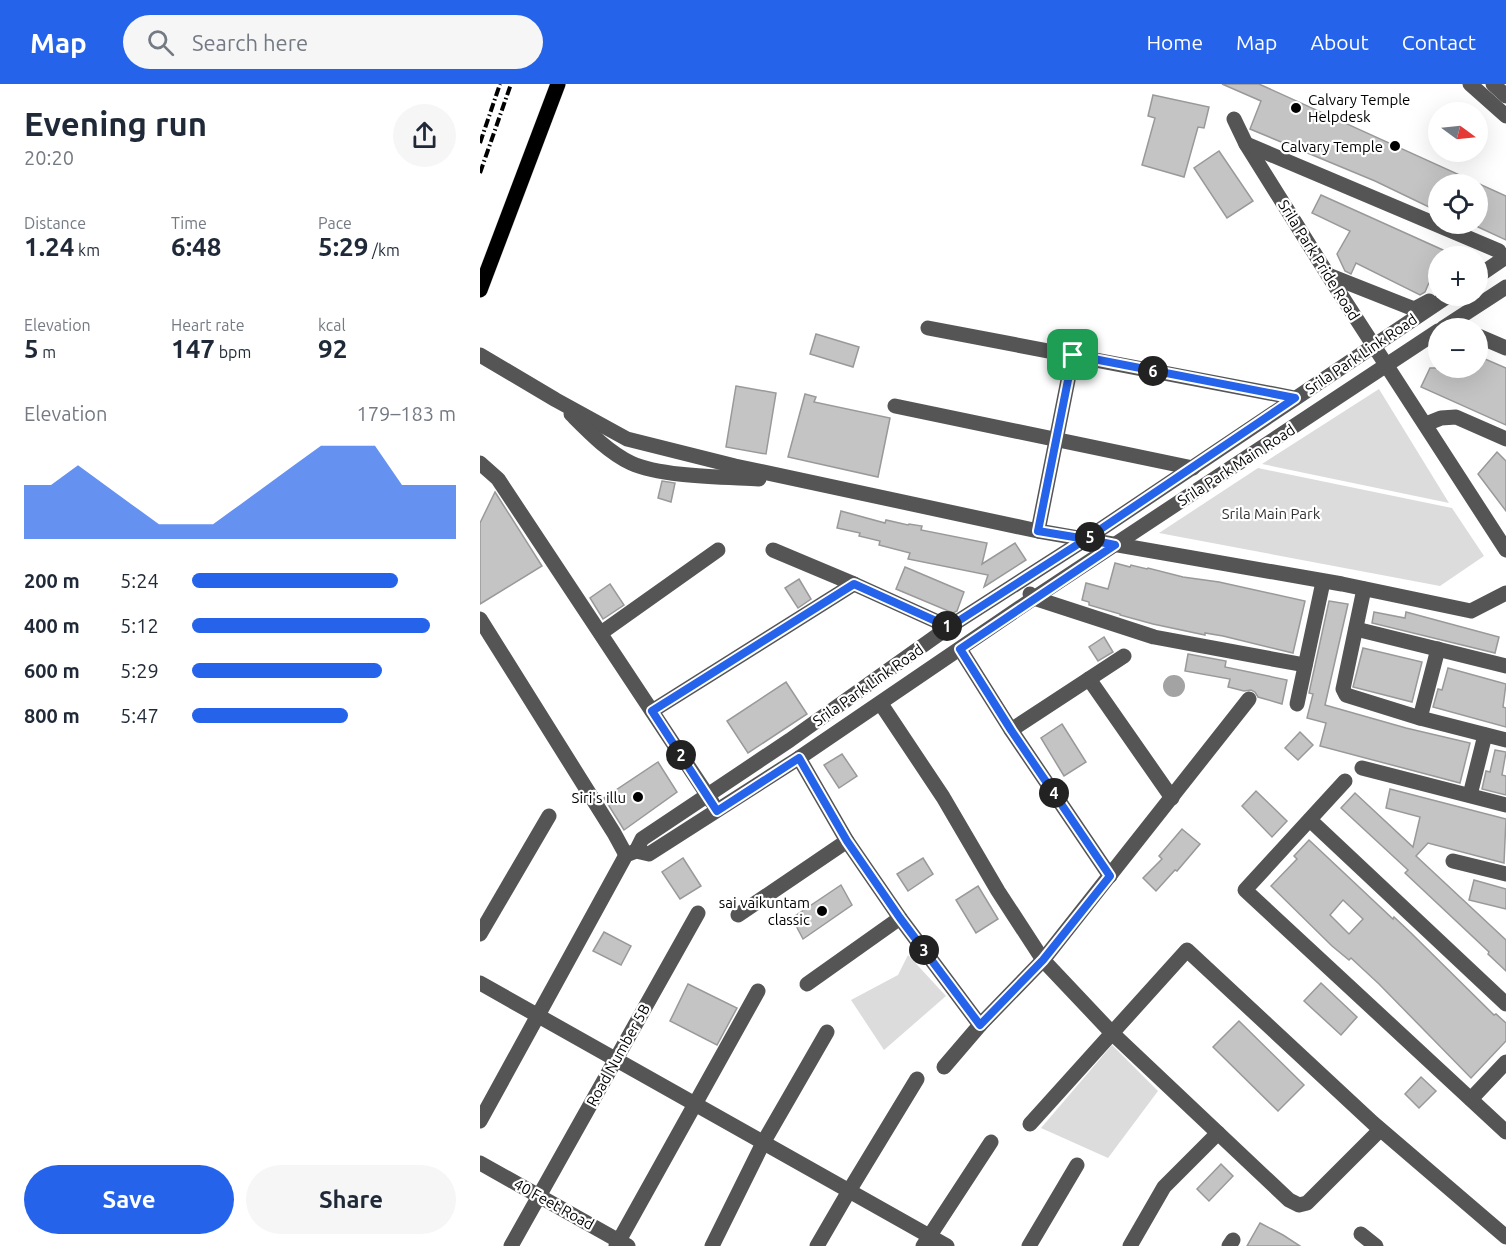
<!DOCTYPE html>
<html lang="en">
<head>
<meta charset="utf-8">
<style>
	:root { --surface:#fff; --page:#f6f6f7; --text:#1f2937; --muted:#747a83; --accent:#2563eb }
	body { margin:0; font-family:Ubuntu,sans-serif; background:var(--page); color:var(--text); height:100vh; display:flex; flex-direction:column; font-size:22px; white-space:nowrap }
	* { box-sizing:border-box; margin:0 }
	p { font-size:20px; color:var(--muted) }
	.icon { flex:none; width:33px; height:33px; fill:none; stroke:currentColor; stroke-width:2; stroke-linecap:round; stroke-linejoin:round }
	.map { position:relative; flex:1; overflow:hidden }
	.details { display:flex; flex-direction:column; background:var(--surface); width:480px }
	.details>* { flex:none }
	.needle { width:39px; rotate:105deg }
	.tools { position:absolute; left:948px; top:18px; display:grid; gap:12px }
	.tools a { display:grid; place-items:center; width:60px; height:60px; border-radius:50%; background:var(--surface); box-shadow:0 6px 24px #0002; font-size:30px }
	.pin { position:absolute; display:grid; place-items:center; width:51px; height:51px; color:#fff; margin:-26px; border-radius:12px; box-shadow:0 3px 9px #0006 }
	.km { position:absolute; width:30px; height:30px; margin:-15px; border-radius:50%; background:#222; color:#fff; font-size:16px; line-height:30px; text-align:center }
	.round { display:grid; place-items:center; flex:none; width:63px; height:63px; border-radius:32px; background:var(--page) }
	.head { display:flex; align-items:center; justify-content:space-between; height:102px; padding:0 24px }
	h1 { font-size:33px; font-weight:700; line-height:45px }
	.stats { display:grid; grid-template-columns:repeat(3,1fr); gap:9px; height:102px; padding:6px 24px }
	.stats div { display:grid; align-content:center }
	.stats b { font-size:26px; font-weight:700 }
	.stats small { font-size:16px; font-weight:400 }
	.stats p { font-size:16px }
	.chart { height:168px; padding:12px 24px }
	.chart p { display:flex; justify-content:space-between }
	.chart svg { width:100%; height:108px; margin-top:6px; fill:var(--accent); opacity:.7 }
	.cta { display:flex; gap:12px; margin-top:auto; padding:12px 24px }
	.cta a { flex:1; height:69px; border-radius:36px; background:var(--accent); color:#fff; font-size:24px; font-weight:700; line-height:69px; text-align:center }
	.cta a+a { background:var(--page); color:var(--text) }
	ul { padding:0 24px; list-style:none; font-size:20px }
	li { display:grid; grid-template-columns:96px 72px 1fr; align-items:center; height:45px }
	li i { height:15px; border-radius:8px; background:var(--accent) }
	header { display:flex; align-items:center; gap:36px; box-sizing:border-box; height:84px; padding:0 30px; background:var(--accent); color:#fff }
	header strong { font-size:28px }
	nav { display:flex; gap:33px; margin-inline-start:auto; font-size:21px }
	.search { width:420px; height:54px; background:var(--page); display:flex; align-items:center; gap:15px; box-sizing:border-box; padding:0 21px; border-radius:33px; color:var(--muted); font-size:22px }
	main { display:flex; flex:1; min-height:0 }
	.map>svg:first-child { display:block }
	.green { fill:#dcdcdc }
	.water { fill:#a3a3a3 }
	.building { fill:#c4c4c4; stroke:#999; stroke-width:1.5; fill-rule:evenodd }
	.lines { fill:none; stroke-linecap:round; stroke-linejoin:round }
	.major-casing { stroke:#dbdbdb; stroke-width:16 }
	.minor { stroke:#555; stroke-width:15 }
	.major { stroke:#000; stroke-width:15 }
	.rail { stroke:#000; stroke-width:4; stroke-dasharray:9 3 1.5 3; stroke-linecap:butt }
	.route-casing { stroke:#fff; stroke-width:12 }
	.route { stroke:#2563eb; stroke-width:8 }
	.poi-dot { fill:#000; stroke:#fff; stroke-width:2 }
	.labels { text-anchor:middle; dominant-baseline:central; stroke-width:4.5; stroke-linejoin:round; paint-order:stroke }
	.poi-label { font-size:15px; fill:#000; stroke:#fff; text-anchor:end }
	.street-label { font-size:15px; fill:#000; stroke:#fff }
	.park-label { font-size:15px; fill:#333; stroke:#fff }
</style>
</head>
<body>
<header>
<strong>Map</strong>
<div class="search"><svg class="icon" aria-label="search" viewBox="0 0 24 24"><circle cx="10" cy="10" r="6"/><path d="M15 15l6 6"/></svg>Search here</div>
<nav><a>Home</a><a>Map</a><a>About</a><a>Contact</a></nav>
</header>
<main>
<section class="details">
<div class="head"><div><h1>Evening run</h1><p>20:20</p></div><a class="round"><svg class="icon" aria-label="share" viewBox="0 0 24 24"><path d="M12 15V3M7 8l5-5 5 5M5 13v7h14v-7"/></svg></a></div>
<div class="stats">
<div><p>Distance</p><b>1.24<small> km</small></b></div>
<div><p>Time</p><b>6:48</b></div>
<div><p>Pace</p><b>5:29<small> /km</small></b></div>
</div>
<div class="stats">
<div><p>Elevation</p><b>5<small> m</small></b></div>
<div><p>Heart rate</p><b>147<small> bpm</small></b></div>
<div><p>kcal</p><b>92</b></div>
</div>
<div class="chart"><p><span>Elevation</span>179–183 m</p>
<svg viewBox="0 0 160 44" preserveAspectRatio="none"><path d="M0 44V22L10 22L20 14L30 22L40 30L50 38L60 38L70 38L80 30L90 22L100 14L110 6L120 6L130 6L140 22L150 22L160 22V44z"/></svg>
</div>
<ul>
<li><b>200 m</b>5:24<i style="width:78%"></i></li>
<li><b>400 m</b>5:12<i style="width:90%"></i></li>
<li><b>600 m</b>5:29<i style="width:72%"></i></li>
<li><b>800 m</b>5:47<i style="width:59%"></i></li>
</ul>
<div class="cta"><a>Save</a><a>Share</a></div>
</section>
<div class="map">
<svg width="1026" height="1162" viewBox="0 0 1026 1162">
	<rect width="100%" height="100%" fill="#fff"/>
	<g class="green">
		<path d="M899,305L969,419L782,380Z"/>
		<path d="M778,384L972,424L1004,472L960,502L679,449Z"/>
		<path d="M428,871L466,912L404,966L371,916L418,891Z"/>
		<path d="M632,961L678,1007L628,1074L561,1044Z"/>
	</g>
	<circle class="water" cx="694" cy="602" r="11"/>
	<g class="building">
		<path d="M742,0H779L1026,112V156L998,143V100H958V108L951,124L895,97L770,45L781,17Z"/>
		<path d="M673,11L729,23L724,44L718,43L704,93L662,81L675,34L668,32Z"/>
		<path d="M739,67L773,117L747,134L714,84Z"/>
		<path d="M841,111L963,166L945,208L940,211L876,179L871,190L865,187L857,170L870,147L832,129Z"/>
		<path d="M336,250L379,263L373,283L330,270Z"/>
		<path d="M998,272L1026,284V341L941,303L950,284H998Z"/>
		<path d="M256,302L296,309L286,370L246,363Z"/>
		<path d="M325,310L336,313L334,318L410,334L398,393L308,373Z"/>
		<path d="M1017,368L1026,377V427L998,390Z"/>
		<path d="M182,397L195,399L191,418L178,414Z"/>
		<path d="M15,408L62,482L0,520V439Z"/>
		<path d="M361,427L405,439L406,436L428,441L429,440L442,442L441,446L507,459L502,480L535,459L546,476L504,503L508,491L428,475L430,469L399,461L400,457L379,452L380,449L357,444Z"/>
		<path d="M635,479L650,483L651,481L667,485L668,484L703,493L739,498L825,517L813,569L743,552L725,549V551L673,540L640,531V530L609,521V518L602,516L606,499L628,505Z"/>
		<path d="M425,483L484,508L477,527L473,529L416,505Z"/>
		<path d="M319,495L331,515L318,524L305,504Z"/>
		<path d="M130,500L144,521L123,535L110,514Z"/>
		<path d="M849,517L868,520L845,621L926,644L990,659L980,699L840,662L846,639L827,634L833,610L829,609Z"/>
		<path d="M894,528L925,534L926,528L1019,553L1015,569L892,539Z"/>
		<path d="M624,553L633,568L618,577L609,563Z"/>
		<path d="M883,564L942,578L932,618L873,603Z"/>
		<path d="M708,570L746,577L745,583L807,596L802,620L778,613L775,608L771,606L764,607L748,603L750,595L705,587Z"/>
		<path d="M968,584L1026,600L1023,623L1026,624V643L953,623L958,605L962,606Z"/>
		<path d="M306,598L327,630L268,669L247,637Z"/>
		<path d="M582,640L606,678L584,692L561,654Z"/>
		<path d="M820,648L833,661L818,676L805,664Z"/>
		<path d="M1015,666L1026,668L1022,691L1026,692V711L1002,705L1006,687L1010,688Z"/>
		<path d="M362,670L377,692L359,704L344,681Z"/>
		<path d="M178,678L197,708L144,746L124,714Z"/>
		<path d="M910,705L1026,735L1024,779L948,759L936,772L1026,856V887L1008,870L1009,868L925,789L928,786L861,724L875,709L933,763L940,733L906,724Z"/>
		<path d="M776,707L807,737L792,753L762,722Z"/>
		<path d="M702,745L720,760L697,787L695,786L676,807L663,794L682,775L679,772Z"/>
		<path d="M829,756L913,835L914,833L931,849L1014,931L1016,930L1026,939V957L991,994L899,900L871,874L869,876L852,862L791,802L817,775L814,772ZM863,816L883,835L869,850L850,831Z"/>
		<path d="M203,774L221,802L200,815L182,788Z"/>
		<path d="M443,774L453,790L428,807L417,790Z"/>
		<path d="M994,796L1026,805V825L989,816Z"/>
		<path d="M361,801L372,821L323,855L312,834Z"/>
		<path d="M498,802L518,835L496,849L476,816Z"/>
		<path d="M124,848L151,862L141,881L113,867Z"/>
		<path d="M841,899L877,933L861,951L824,917Z"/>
		<path d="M208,900L257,924L237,961L190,937Z"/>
		<path d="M759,937L824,1001L798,1027L733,963Z"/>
		<path d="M941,993L956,1007L939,1024L925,1010Z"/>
		<path d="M741,1080L753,1092L729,1117L717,1105Z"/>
		<path d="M780,1139L803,1151L820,1162H767Z"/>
	</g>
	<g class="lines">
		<g class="major-casing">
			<path id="major" d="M0,206L78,0"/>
		</g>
		<g class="minor">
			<path d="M990,0L1026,32"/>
			<path d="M1013,0L1026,12"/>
			<path d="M754,35L766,60L848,191L1026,466"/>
			<path d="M766,60L1019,167"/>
			<path d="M848,191L934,225L949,217"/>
			<path d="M998,192L1026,173"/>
			<path d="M448,244L815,314"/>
			<path d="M963,244L1026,203"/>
			<path d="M958,247L554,514L319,674L169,770L156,767L162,755L310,656L469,543L606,455L968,212"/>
			<path d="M998,252L1026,264"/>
			<path d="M0,271L76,316L147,355L255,382L558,447L862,500L991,527L1026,509"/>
			<path d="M415,322L713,384"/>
			<path d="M91,330C109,348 128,368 151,379C181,393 245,393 279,395"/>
			<path d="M946,340L961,334L976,333L1026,355"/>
			<path d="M0,379L18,395L232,718"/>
			<path d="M558,447L593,271"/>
			<path d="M374,500L469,543"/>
			<path d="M884,505L863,605L866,611L940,634L1026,656"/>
			<path d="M550,510L554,514L674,553L825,581"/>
			<path d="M0,535L134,749L146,771"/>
			<path d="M876,545L1026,582"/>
			<path d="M121,549L238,466"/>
			<path d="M480,565L531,646L630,792"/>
			<path d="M609,595L692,714"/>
			<path d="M401,620L463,713L518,807L563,876L632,949L809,1116L819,1121L827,1119L900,1046"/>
			<path d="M817,620L843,498"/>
			<path d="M172,627L374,500L293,466"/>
			<path d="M940,634L958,565"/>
			<path d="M531,646L644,572"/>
			<path d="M319,674L367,757L420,834L500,941L563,876L769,615"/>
			<path d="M882,684L1026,721"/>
			<path d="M865,697L765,806L1026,1048"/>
			<path d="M990,711L1005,651"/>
			<path d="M830,736L1026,920"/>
			<path d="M973,777L1026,790"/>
			<path d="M258,831L367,757"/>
			<path d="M0,850L69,732"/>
			<path d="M0,899L467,1162"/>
			<path d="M327,900L420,834"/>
			<path d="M464,983L500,941"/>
			<path d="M991,1015L1026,978"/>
			<path d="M0,1037L146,771L156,767"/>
			<path d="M550,1040L707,866L893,1039L1026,1153"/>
			<path d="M0,1079L148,1162"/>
			<path d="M881,1150L896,1162"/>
			<path d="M31,1162L218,829"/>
			<path d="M136,1162L278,907"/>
			<path d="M232,1162L283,1059L347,948"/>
			<path d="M337,1162L369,1107L437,995"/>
			<path d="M443,1162L511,1058"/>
			<path d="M549,1162L597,1081"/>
			<path d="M650,1162L684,1103L738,1049"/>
			<path d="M749,1162L753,1156"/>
		</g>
		<use href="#major" class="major"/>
		<g class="rail">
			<path d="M0,59L20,0"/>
			<path d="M0,89L31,0"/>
		</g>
	</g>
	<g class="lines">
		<g class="route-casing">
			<path id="route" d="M593,271L558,447L606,455L469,543L374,500L172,627L237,727L319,674L367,757L420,834L500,941L563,876L630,792L531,646L480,565L635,461L606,455L815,314L593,271"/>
		</g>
		<use href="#route" class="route"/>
	</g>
	<g class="poi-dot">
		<circle cx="816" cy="24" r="6"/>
		<circle cx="915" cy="62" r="6"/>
		<circle cx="158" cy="713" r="6"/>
		<circle cx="342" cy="827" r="6"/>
	</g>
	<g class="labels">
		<g class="poi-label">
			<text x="828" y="15" text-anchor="start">Calvary Temple<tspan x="828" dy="17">Helpdesk</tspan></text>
			<text x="903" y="62">Calvary Temple</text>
			<text x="146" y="713">Siri's illu</text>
			<text x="330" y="818">sai vaikuntam<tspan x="330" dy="17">classic</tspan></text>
		</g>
		<g class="street-label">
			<text transform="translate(839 176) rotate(58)">Srila Park Pride Road</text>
			<text transform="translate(881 270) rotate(-34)">Srila Park Link Road</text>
			<text transform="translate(756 381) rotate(-33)">Srila Park Main Road</text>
			<text transform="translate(388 601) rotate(-35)">Srila Park Link Road</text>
			<text transform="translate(138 971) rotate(-61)">Road Number 5B</text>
			<text transform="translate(74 1120) rotate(29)">40 Feet Road</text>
		</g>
		<g class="park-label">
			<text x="791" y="429">Srila Main Park</text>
		</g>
	</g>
</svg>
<div class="tools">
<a><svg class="needle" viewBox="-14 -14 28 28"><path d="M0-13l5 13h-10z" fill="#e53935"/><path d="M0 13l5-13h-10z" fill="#747a83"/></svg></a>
<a><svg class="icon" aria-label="locate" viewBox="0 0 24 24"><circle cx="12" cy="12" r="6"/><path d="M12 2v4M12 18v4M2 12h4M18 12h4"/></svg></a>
<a>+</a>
<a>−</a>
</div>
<div class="pin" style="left:593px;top:271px;background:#1e9e55"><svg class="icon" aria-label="arrive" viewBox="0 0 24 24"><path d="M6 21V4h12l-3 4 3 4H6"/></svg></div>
<b class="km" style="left:467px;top:542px">1</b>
<b class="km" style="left:201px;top:671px">2</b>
<b class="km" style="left:444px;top:866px">3</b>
<b class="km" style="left:574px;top:709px">4</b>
<b class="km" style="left:610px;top:453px">5</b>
<b class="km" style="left:673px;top:287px">6</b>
</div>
</main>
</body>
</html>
